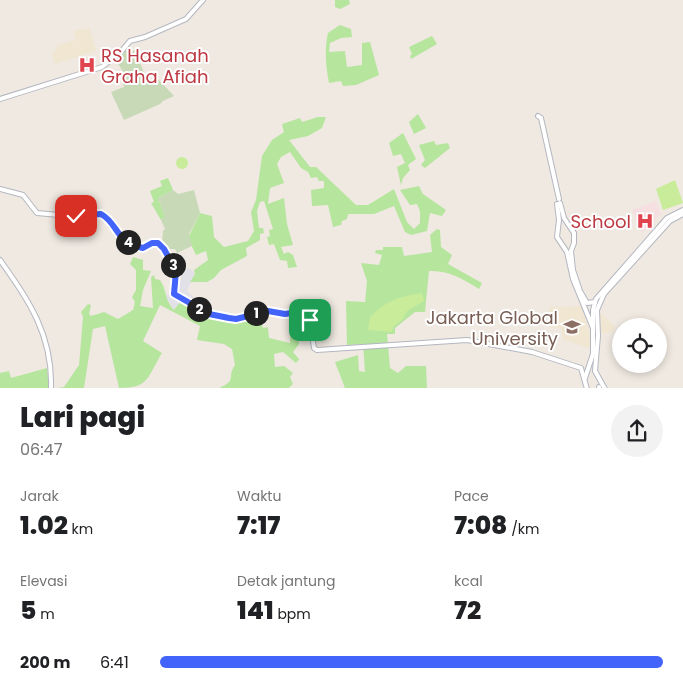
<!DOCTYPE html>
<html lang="id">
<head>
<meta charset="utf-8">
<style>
	:root { --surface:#fff; --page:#f2f2f2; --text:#202124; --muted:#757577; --accent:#4264fb }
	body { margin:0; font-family:Poppins,sans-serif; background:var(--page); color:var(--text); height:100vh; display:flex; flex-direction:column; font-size:19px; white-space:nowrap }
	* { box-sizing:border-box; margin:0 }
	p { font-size:16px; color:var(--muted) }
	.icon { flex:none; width:28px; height:28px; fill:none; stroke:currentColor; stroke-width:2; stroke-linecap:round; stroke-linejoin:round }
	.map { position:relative; height:388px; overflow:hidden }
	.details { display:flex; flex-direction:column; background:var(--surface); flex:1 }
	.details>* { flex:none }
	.controls { position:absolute; left:612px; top:318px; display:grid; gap:10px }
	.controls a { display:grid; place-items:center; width:55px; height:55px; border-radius:50%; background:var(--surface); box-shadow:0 2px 8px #0003; font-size:25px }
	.pin { position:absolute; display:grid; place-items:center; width:42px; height:42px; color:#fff; margin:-21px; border-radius:10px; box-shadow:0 2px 8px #0006 }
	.km { position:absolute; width:25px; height:25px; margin:-12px; border-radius:50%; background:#222; color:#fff; font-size:14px; line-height:25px; text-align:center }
	.round { display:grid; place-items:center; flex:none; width:52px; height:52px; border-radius:26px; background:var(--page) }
	.head { display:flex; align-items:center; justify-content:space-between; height:85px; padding:0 20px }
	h1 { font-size:28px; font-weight:800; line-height:38px }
	.figures { display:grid; grid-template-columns:repeat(3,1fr); gap:8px; height:85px; padding:5px 20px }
	.figures div { display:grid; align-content:center }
	.figures b { font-size:25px; font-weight:800 }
	.figures small { font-size:14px; font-weight:400 }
	.figures p { font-size:14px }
	ul { padding:0 20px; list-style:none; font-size:16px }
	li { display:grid; grid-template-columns:80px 60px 1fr; align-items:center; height:38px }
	li i { height:12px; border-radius:6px; background:var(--accent) }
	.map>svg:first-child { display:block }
	.industrial { fill:#e3e1e8 }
	.education { fill:#f0e6d1 }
	.medical { fill:#f5dfe0 }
	.green { fill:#b6e59e }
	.cemetery { fill:#c8d9b8 }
	.pitch { fill:#c9ec9a }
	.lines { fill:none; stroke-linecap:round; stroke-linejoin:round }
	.secondary-casing { stroke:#b4b7c1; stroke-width:6 }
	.secondary { stroke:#fff; stroke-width:4 }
	.route-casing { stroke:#fff; stroke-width:10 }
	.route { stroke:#4264fb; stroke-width:6 }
	.labels { text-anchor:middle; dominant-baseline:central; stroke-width:4; stroke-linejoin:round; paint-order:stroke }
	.health-label { font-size:18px; fill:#be3a42; stroke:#fff; text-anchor:start }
	.education-label { font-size:18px; fill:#785e54; stroke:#fff; text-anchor:end }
</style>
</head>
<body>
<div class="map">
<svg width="683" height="389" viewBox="0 0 683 389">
	<rect width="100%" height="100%" fill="#efe9e1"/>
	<path class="industrial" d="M189,268L195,273L187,291L199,302L194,309L181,301L174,310L165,297L178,283L183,271Z"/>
	<g class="education">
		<path d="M90,28L96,51L55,64L52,53L57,49V45L76,40L74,31Z"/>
		<path d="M581,306L591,337L590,348L563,340L561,328L550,327L549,307Z"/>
		<path d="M601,314L613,324L615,330L602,334L599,316Z"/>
	</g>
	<path class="medical" d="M656,201L661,214L642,233L632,210Z"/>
	<g class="green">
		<path d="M335,0H349L350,4L340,9L335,7Z"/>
		<path d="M340,25L351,29L352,37L341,38L330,43L329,52L345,51L347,67L362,65V43L370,42L379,75L356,85L343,86L341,81L329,83C326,66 324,51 328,33Z"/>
		<path d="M432,36L437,44L411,59L410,56L412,54L409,47Z"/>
		<path d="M418,114L426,128L414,134L409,122Z"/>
		<path d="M318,117H326L322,128L308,136L289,140L310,167H316L356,205H368L394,189L407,222L414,229L420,223V211L417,204L410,205L400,190L419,186L423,194L446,210L442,216L430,213L427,231L411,235L405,232L394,206L374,214H348L347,219L342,221L341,225L333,227L328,205L312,206L311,190L324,188V181H319L317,177L311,178L308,172L301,168L290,152L281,157L277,164L284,183L270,188L268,204L284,198L287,224L293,245L281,247L284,254L288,252L293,255L297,267L288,268L287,261L280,260L274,244L269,245L267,237L270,236L269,230L273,229L264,201L260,202L257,211L259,228H263L264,233L260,234V240L246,248L247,256L221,270L214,278L207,282H190L195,274L194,270L208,260L206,251L196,255L188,238L200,213L212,216L214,237L224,247L248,241L254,231L251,212L256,200L262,156L272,140L284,132L282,124L300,118L302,122Z"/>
		<path d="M403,133L416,159L408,165L410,170L403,178L401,185L397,167L405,163L401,154L393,156L389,143Z"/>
		<path d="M434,141L436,145L448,143L450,148L425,168L421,165L425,160L419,145Z"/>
		<path d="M168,178L173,190L158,198L165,217L161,220L151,203L154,202L150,191L162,186L160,181Z"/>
		<path d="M437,229L440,230L441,247L452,255L448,264L482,283L479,289C463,279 449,270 429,271L425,312H415L395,328V334H387L390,368L398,373L406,366H426L427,388H345L335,362L358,355L359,371L365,372L363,344L347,345L346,301L365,302L367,281L361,263L379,265L382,255L375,253L376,250H383V247H402L404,256L432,252L430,235Z"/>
		<path d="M133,257L143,260V270L151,271L143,290L140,306L153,308L151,277L154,275L155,279L160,280C168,292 163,297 174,310L181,301C213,319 223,325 260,316L263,328L268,327L269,338L290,343V319L298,321L299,344L293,352L299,359L296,363L283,352L274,354L275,367L284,366L293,373L290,377L293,384L289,388H219C238,380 226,378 235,365L232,349L224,344L197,340L200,326L160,305L143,341L162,353C147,377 150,388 119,388L105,326L93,329L84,388L49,389L64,387L79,365L83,317L81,312L88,304L91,305L89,314L91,316L104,312L118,319L133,310L135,302L132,297L136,290V270L130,264Z"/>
		<path d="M47,368L49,388H0V373L9,371L11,378Z"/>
	</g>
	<g class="cemetery">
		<path d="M124,49L128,53L135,50L148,83L158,79L174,96L163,101L160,104L124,120L111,92L124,87L121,76L124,74L115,58Z"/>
		<path d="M173,190L178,194L194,190L200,213L189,234L192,246L177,253L175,249H167L162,243L163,231L165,229L161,220L165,217L158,198Z"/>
	</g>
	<g class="pitch">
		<circle cx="182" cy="163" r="6"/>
		<path d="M675,180L683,203L663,210L656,189Z"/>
		<path d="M422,293L424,301L407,311L403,319L393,327L392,332L368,330L370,317C388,300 397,297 422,293Z"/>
	</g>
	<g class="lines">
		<g class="secondary-casing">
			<g id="secondary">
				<path d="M0,99L102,67L120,53L130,41L145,37L186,19L203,0"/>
				<path d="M538,116L541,118L559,199"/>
				<path d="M0,189L23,195L37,213L70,216L103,214L120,237L131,244L143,248L157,243L164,249L177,272L174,294L209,314L233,319L267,311L286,314L306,312L309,316L314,348L317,350L467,340L532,352L581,368L587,389"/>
				<path d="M560,203L564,218L574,233V243L571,251L573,270L580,291L587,303L595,302"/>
				<path d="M557,204L559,220L557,237L567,252L573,279L593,328"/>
				<path d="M0,260C29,301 53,335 51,389"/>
				<path d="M585,378L593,354V310L596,299L667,218L683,210"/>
				<path d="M599,389V387"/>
				<path d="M605,389L595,371L598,336L597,310L604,294L670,221L683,214"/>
			</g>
		</g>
		<use href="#secondary" class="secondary"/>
	</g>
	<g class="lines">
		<g class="route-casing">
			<path id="route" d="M76,216L101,214C119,224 115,243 143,248L152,243H158L164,249L176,271L174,294L209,314L229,318L236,319L268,311L285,314L304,311L309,314L310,320"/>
		</g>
		<use href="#route" class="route"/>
	</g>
	<defs>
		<g id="hospital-bare" transform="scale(1.35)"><path d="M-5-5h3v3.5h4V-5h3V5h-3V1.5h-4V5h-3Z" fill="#e0444e" stroke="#fff" stroke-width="2.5" paint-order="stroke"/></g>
		<g id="university-bare" transform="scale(1.35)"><path d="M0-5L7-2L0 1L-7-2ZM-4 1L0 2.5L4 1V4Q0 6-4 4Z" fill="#8d6e63" stroke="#fff" stroke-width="2.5" paint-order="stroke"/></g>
	</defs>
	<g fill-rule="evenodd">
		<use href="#hospital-bare" x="87" y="65"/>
		<use href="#hospital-bare" x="645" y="221"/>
		<use href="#university-bare" x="572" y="327"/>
	</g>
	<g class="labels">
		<g class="health-label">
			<text x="101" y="55">RS Hasanah<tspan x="101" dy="21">Graha Afiah</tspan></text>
			<text x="631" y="221" text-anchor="end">School</text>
		</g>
		<g class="education-label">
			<text x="558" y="317">Jakarta Global<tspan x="558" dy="21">University</tspan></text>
		</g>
	</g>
</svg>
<div class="controls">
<a><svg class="icon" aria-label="locate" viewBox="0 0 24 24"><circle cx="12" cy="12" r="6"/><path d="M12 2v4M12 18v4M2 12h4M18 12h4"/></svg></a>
</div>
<div class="pin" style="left:310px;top:320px;background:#1e9e55"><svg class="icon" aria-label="arrive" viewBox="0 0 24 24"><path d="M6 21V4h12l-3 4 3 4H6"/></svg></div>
<div class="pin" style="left:76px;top:216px;background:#d93025"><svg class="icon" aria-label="check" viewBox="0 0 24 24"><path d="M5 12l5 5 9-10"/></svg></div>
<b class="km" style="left:256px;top:313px">1</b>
<b class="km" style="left:199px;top:309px">2</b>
<b class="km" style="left:173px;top:265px">3</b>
<b class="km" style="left:128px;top:242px">4</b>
</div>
<section class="details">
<div class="head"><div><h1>Lari pagi</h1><p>06:47</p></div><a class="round"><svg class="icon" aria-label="share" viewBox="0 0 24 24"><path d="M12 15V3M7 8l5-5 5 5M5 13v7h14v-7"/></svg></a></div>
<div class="figures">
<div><p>Jarak</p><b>1.02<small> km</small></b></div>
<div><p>Waktu</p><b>7:17</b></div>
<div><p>Pace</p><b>7:08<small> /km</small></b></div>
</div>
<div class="figures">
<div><p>Elevasi</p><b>5<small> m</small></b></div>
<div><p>Detak jantung</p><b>141<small> bpm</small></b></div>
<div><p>kcal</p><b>72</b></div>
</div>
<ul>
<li><b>200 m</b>6:41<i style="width:100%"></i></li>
</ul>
</section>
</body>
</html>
